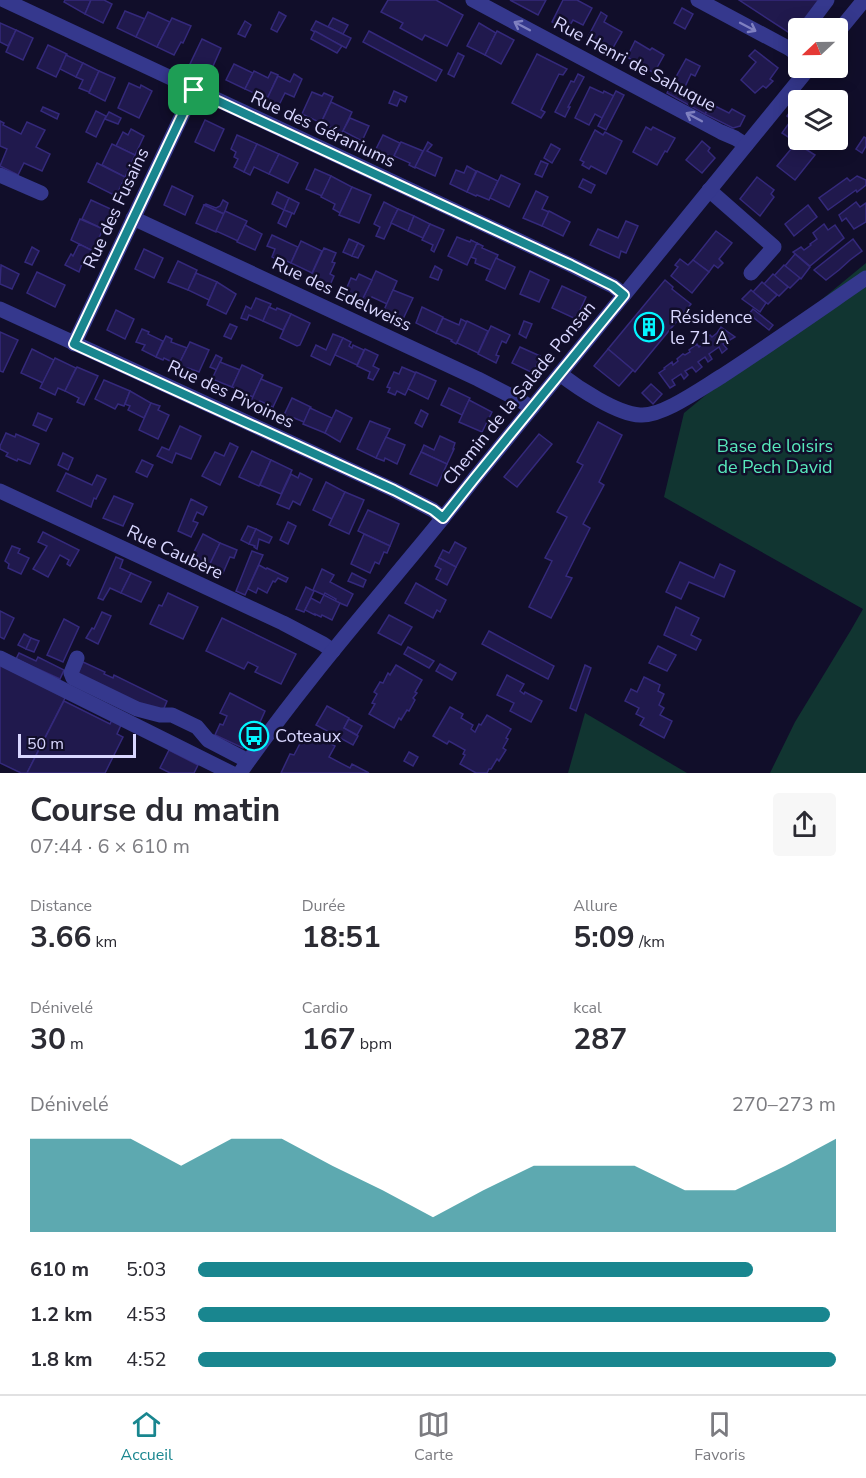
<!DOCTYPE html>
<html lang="fr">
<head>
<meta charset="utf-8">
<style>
	:root { --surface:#fff; --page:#f7f7f7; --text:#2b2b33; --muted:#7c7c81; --line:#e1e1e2; --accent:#19868f }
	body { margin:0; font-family:"Nunito Sans",sans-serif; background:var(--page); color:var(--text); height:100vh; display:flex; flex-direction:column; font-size:22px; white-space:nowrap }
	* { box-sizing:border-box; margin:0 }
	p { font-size:20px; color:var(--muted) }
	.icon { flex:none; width:33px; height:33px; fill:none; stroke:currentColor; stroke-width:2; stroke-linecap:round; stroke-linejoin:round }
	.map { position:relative; height:773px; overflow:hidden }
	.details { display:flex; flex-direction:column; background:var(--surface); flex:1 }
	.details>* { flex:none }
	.needle { width:39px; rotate:248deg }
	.tools { position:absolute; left:788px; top:18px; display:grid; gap:12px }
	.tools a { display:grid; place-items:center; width:60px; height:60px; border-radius:6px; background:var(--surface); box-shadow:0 3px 15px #0003; font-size:30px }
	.scale { position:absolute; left:18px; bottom:15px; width:118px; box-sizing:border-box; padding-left:6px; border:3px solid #d9d7ff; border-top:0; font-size:16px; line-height:21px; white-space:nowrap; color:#d9d7ff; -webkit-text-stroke:4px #110e2a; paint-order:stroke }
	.pin { position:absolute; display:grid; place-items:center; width:51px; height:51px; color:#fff; margin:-26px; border-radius:12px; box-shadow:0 3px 9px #0006 }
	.round { display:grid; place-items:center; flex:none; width:63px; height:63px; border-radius:6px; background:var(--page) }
	.overview { display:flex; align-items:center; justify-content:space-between; height:102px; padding:0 30px }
	h1 { font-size:33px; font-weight:700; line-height:45px }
	.metrics { display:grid; grid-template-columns:repeat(3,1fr); gap:9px; height:102px; padding:6px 30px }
	.metrics div { display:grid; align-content:center }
	.metrics b { font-size:30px; font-weight:700 }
	.metrics small { font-size:16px; font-weight:400 }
	.metrics p { font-size:16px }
	.chart { height:168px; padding:12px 30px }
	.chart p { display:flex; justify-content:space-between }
	.chart svg { width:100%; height:108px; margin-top:6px; fill:var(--accent); opacity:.7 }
	ul { padding:0 30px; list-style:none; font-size:20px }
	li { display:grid; grid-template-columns:96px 72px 1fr; align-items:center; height:45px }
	li i { height:15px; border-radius:8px; background:var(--accent) }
	.menu { display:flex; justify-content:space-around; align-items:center; height:84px; border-top:2px solid var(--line); background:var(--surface); font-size:16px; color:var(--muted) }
	.menu a { display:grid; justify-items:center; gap:3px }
	.menu .active { color:var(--accent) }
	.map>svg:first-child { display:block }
	.green { fill:#113531 }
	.building { fill:#20194d; stroke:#34297b; stroke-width:1.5 }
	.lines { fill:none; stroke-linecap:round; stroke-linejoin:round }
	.minor { stroke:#35388d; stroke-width:15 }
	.oneway { stroke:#7f80c0 }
	.route-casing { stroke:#fff; stroke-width:12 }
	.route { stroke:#19868f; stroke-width:8 }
	.labels { text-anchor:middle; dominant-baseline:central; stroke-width:5; stroke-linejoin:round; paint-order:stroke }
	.street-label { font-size:18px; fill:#d9d7ff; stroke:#110e2a }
	.poi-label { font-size:18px; fill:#d9d7ff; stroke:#110e2a; text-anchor:start }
	.park-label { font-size:18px; fill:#58eabc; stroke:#110e2a }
</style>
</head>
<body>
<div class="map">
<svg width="866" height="773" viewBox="0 0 866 773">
	<rect width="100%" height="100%" fill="#110e2a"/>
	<g class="green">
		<path d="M866,263V773H770L795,722L851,630L863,609L664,497L684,413Z"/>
		<path d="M585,713L687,773H568Z"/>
	</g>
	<g class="building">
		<path d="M65,0H91L85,14L64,2Z"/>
		<path d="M91,0H104L112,4L103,23L85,14Z"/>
		<path d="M388,0H436L463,15L447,46L425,35L422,40L400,28L403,23L381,12Z"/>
		<path d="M510,0H546L538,15Z"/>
		<path d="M563,0H577L592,8L583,25L573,20L567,30L552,22Z"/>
		<path d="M739,0H824L802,27L799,24L791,34Z"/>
		<path d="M682,8L693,14L685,29L674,23Z"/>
		<path d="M125,11L145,19L136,37L117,28Z"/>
		<path d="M148,12L170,22L157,47L136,37Z"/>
		<path d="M279,12L286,16L277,32L271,29Z"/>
		<path d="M601,12L607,16L604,22L622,32L610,53L587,39Z"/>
		<path d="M172,18L191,26L183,43L181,42L174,55L157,47Z"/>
		<path d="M333,18L348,25L343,34L328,27Z"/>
		<path d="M245,21L251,25L245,37L238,34Z"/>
		<path d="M316,21L351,38L346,48L311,30Z"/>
		<path d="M0,23L16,30L8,46L0,42Z"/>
		<path d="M479,23L496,33L485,55L467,46Z"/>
		<path d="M16,30L33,38L23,60L6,52Z"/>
		<path d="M315,31L342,46L337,53L311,39Z"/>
		<path d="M369,31L442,70L436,81L363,42Z"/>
		<path d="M497,31L514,40L501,64L485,55Z"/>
		<path d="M202,39L221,48L210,73L190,64Z"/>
		<path d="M635,41L650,50L652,48L664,55L654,73L627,57Z"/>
		<path d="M48,45L67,54L56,77L37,68Z"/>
		<path d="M755,50L778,68L770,79L773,81L766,88L763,86L755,93L741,80L756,62L749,56Z"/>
		<path d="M458,53L464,56L454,77L448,74Z"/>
		<path d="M537,54L567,69L563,75L559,74L541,110L545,112L541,118L512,103Z"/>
		<path d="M66,55L83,63L76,77L60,69Z"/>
		<path d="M686,59L700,66L695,76L691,74L684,89L711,104L705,114L667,93Z"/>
		<path d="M83,63L99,71L89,92L79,88L83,80L76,77Z"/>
		<path d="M234,64L253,73L245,89L226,80Z"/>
		<path d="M99,71L115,78L105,101L89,93Z"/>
		<path d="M254,71L268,78L271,72L278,75L267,99L245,89Z"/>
		<path d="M294,74L302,79L294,97L285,93L279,105L267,99L278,76L290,82Z"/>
		<path d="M578,74L584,77L568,107H570L565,117L555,112L571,81L574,82Z"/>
		<path d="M129,83L140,88L141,85L152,91L139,118L118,108Z"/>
		<path d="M590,87L603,93L604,91L614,96L602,118L595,114L589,125L575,118Z"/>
		<path d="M394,91L407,97L405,102L400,99L397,106L389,103Z"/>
		<path d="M616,91L624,95L606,130L598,126Z"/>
		<path d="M804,91L819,100H798V124L787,116Z"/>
		<path d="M312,92L322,96L324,93L333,97L321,123L302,114Z"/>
		<path d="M331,102L352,112L342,133L321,123Z"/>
		<path d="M711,104L729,113L732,109L745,116L740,126L733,128L705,114Z"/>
		<path d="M43,107L59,114L57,119L41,111Z"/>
		<path d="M96,111L106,116L96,137L86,132Z"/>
		<path d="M109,112L121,118L118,124L105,119Z"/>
		<path d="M350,118L369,126L362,141L343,131Z"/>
		<path d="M792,119L798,124V140H810L805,148L782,133Z"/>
		<path d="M205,120L224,129L214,151L195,142Z"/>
		<path d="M0,121L4,123L3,125L21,134L27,122L45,130L36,147L50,154L42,171L24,163L18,175L0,166L7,149L0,146Z"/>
		<path d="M646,127L651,130L653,127L675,138L667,152L665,151L657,165L633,152Z"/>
		<path d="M131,129L144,136L135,155L116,146L123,132L128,135Z"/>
		<path d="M595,130L603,135L605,132L622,141L606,174L591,166L589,169L582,165L584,162L580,160Z"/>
		<path d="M237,135L257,144L244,172L234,167L238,159L234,157L236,152L231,149Z"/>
		<path d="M383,135L400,143L393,158L376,149Z"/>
		<path d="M864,137L866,138V146L862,153L856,149Z"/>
		<path d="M702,141L710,148L708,151L715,158L702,173L686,160Z"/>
		<path d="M401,142L423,151L415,168L409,165L410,163L394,156Z"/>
		<path d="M428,142L432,145L427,151L442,158L435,176L415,167Z"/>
		<path d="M796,143L815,155L795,180L777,166Z"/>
		<path d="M112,144L135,155L125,177L102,165Z"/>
		<path d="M257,144L279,154L269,174L254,167L250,175L244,172Z"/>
		<path d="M551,144L560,149L552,163L544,158Z"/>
		<path d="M279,154L298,163L288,183L269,174Z"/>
		<path d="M541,161L548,164L542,177L535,174Z"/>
		<path d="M97,163L125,177L116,196L88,182Z"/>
		<path d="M467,166L476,171L467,192L450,184L456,170L464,173Z"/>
		<path d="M315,169L331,176L322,196L306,189Z"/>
		<path d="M477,171L498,181L489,200L477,195L476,196L467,192Z"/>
		<path d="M501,175L520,184L509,207L490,198Z"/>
		<path d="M331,176L352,187L340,213L333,209L335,204L321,197Z"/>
		<path d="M857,176L866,180V185L857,192L856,190L828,210L819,198L847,178L850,181Z"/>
		<path d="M757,177L774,190L771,194L774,197L760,216L740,199Z"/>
		<path d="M583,179L595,185L591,193L579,187Z"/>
		<path d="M172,186L193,196L185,215L164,205Z"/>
		<path d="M352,187L371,195L359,223L339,215Z"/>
		<path d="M536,191L548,197L542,209L549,212L542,226L523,218Z"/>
		<path d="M277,192L289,198L284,210L272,204Z"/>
		<path d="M289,198L299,203L294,214L284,210Z"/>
		<path d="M91,200L113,210L103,229L82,219Z"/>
		<path d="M223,200L228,203L224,214L204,205L206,204L216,208L220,206Z"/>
		<path d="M384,202L398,209L384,239L376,236L380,227L374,224Z"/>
		<path d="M856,202L860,207L866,203V222L854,229L846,218L842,221L839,215Z"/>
		<path d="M204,205L224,214L216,232L196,223Z"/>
		<path d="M808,205L817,217L794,236L785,224Z"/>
		<path d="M398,209L414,216L408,231L391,223Z"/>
		<path d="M284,210L292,213L286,227L278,223Z"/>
		<path d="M225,211L247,221L238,241L216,231Z"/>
		<path d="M549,211L570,222L563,236L542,226Z"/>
		<path d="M414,216L430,224L423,238L408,231Z"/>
		<path d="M80,219L103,229L93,251L71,240Z"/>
		<path d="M626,221L638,226L626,253L621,251L619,258L590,245L598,229L618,238Z"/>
		<path d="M430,224L444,230L434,252L431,250L433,245L422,240Z"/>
		<path d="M824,224L828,230L835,225L844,238L810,266L793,252L801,247L804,250L811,245L810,244L817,239L813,233Z"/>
		<path d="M245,225L262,234L255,250L237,242Z"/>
		<path d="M716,231L732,243L719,259L723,263L718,268L714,265L709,272L693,260Z"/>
		<path d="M272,235L298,247L291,263L280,258L279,261L272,257L275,249L267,246Z"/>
		<path d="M457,237L470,242L471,240L477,243L467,265L448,256Z"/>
		<path d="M349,239L358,243L352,256L343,252Z"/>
		<path d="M853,239L862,251L850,260L839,270L826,280L814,270Z"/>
		<path d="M301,241L322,251L312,273L291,263Z"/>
		<path d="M358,243L364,246L358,258L352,256Z"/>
		<path d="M477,243L483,246L482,248L498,255L491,270L475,263L476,259L471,257Z"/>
		<path d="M79,244L93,251L88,263L83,261L79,272L65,265L71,254L73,256Z"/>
		<path d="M32,247L39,251L32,265L25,262Z"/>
		<path d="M324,248L336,253L332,262L335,263L330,274L334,276L330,285L311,276Z"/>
		<path d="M144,249L163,258L154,278L135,269Z"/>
		<path d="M795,254L810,267L801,279L785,266Z"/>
		<path d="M496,258L515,267L505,289L486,280Z"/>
		<path d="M680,259L688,265L693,260L709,272L692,293L671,276L678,267L675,265Z"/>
		<path d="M178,261L197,270L188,290L168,282Z"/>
		<path d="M1,265L19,274L12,289L0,284Z"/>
		<path d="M784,265L800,278L790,288L774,276Z"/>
		<path d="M435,266L442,270L438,280L430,277Z"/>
		<path d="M376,271L397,281L387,304L372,297L368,303L362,300Z"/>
		<path d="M530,271L549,280L539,302L520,294Z"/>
		<path d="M37,272L65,285L55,307L27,293Z"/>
		<path d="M196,273L217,282L209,300L188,290Z"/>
		<path d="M359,274L372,280L362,300L345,292L351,278L356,280Z"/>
		<path d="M773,274L788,287L779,296L764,284Z"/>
		<path d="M665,280L673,287L672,289L691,304L635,372L608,349Z"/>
		<path d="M217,282L236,294L226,314L207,305Z"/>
		<path d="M762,282L777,295L768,304L753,292Z"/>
		<path d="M562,286L586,297L576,319L552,308Z"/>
		<path d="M393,290L413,298L403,319L384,310Z"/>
		<path d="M751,290L766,303L760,312L742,299Z"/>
		<path d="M256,298L271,304L263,321L249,315L247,320L241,318L246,306L251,309Z"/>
		<path d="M269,307L276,310L277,308L291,314L283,330L263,321Z"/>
		<path d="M422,307L443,317L436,333L416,323Z"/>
		<path d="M753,309L773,325L769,330L749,314Z"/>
		<path d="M116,310L134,319L125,339L107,330Z"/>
		<path d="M291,314L310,323L300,345L297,346L280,338Z"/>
		<path d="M443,318L459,325L461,319L467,322L456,344L451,341L452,340L436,333Z"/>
		<path d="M467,321L488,331L478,353L457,343Z"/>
		<path d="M524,321L532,324L526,338L519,334Z"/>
		<path d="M230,324L237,327L231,339L224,336Z"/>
		<path d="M491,326L510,335L506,343L502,341L496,355L499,356L496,363L478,354Z"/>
		<path d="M721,327L735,337L723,344L727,349L722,353L719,347L709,354L712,359L708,362L705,357L698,362L702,367L696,372L692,367L685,371L688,375L684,379L681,374L672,380L675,385L670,388L659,373L665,369L664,368L672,362L673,365L678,361L677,359L683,354L685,355L690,352L689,350L697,344L699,347L703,343L702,341L710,335L712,337L717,333Z"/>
		<path d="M142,329L149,332L148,334L163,341L156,357L142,350L145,345L136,342Z"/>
		<path d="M0,332L18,340L3,372L0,371Z"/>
		<path d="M333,334L343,338L330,365L311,356L316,345L326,350Z"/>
		<path d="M166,336L172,339L171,342L187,348L178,366L170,363V361L164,358L163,360L156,357Z"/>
		<path d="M343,338L351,342L349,346L352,348L353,345L364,350L357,365L335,355Z"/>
		<path d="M190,342L209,350L199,372L188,368L187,371L178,366Z"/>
		<path d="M520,347L540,356L533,373L512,363Z"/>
		<path d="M32,349L54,360L43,383L21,373Z"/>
		<path d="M365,349L378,355L373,366L379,369L373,380L368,378L370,372L357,366Z"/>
		<path d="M608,349L633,370L619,386L594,366Z"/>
		<path d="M216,355L222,358L217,370L210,367Z"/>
		<path d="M55,358L76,368L65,391L58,388L55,395L40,388Z"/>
		<path d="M220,362L240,370L232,387L212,379Z"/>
		<path d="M242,365L263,375L253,397L232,387Z"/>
		<path d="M77,367L98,376L84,405L77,402L79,398L65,391Z"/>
		<path d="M402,367L416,373L405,395L397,391L395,395L388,392L390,388L387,387L394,372L399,374Z"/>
		<path d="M416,372L436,381L428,399L408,389Z"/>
		<path d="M261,379L282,388L273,407L260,401L259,405L251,401Z"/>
		<path d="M104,380L130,391L124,406L118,404L115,409L95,399Z"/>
		<path d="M651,384L662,394L653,404L642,393Z"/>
		<path d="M449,388L470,398L462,415L441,405Z"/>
		<path d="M130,391L151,403L144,418L128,410L130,406L125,404Z"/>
		<path d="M292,398L311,407L304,422L294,418L293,419L284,415Z"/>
		<path d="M469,400L492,412L482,432L459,422Z"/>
		<path d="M151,403L160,406L158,410L169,415L158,439L139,430Z"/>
		<path d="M310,408L332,418L325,433L303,424Z"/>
		<path d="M336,410L352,418L340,442L325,433Z"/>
		<path d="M421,410L428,414L422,427L415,423Z"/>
		<path d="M38,413L52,419L46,431L33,425Z"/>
		<path d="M370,421L390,429L376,458L357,449Z"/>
		<path d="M598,422L622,435L599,482L604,485L583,524L590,528L566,576L572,578L551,618L529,607L552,561L545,558L567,517L557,512L583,465L577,462Z"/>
		<path d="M180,426L201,436L191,459L176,453L172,463L157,456L162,447L169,450Z"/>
		<path d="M6,433L15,437L16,434L39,444L30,464L18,459L17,461L6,456L8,453L0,449V446Z"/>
		<path d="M539,434L552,444L517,487L504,477Z"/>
		<path d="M440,436L455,443L453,449H454L447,464L421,452L424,445L434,450Z"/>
		<path d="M386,437L405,445L397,464L385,458L384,461L376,458Z"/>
		<path d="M230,443L238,447L220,485L202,476L215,452L224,456Z"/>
		<path d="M252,451L271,460L259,486L239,477Z"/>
		<path d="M421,452L447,464L437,486L410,474Z"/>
		<path d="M63,453L73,458L68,470L58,465Z"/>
		<path d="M142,460L153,465L147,477L136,472Z"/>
		<path d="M271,460L292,470L281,494L260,485Z"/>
		<path d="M66,473L92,485L97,475L106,479L96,499L94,498L91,507L57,491Z"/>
		<path d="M300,473L312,479L300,505L293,501L289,509L277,504L291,474L298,478Z"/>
		<path d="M326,482L345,492L332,519L313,510Z"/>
		<path d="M345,492L364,500L349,534L329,525Z"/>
		<path d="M114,496L133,504L123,526L103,518Z"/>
		<path d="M191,499L207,507L203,515L197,512L193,521L198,523L191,537L178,531Z"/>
		<path d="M368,510L399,524L390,546L358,531Z"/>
		<path d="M288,522L296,526L288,544L280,540Z"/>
		<path d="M248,526L256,529L249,544L241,540Z"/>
		<path d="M256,529L272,537L269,543L259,539L257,549L254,547L255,546L249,544Z"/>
		<path d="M43,532L79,550L70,566L67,564L69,560L60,555L48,577L33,569L47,546L38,542Z"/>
		<path d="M203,534L220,543L209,566L195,560L197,556L193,554Z"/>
		<path d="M364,534L390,546L387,553L384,552L379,564L375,562L370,573L351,564Z"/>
		<path d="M455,542L466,548L456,567L439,558L443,550L449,553Z"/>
		<path d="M220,543L237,550L234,558L230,557L223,573L209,566Z"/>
		<path d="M12,546L20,549L18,553L29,558L21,574L8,568L9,564L5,561Z"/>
		<path d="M252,551L263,555L245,595L236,591Z"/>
		<path d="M116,557L123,560L120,568L131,573L121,593L110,588L103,600L98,598Z"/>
		<path d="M439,558L456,567L447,585L436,579L441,569L435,566Z"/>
		<path d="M680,562L714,578L720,564L735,571L724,597L689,582L681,599L666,592Z"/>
		<path d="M259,565L266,569L267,568L288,578L286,582L278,578L275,582L273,581L267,593L258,588L256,593L248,589Z"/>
		<path d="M322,569L334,575L330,582L353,594L347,606L335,601L336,599L325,593L324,595L313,590Z"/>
		<path d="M131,573L151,582L141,602L121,593Z"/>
		<path d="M352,573L366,580L363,587L348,581Z"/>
		<path d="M416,583L446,600L440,612L437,610L433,618L405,603Z"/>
		<path d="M306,587L314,591L304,612L296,609Z"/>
		<path d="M168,593L198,607L183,639L150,624L159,605L162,606Z"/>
		<path d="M324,595L340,603L332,620L322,615L321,617L315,614V615L305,610L311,598L320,603Z"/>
		<path d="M676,607L699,618L691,635L701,640L696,650L664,635Z"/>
		<path d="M0,611L14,618L4,639L0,637Z"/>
		<path d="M102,612L111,616L98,644L86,638L92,628L94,629Z"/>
		<path d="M389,615L412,627L401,645L378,633Z"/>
		<path d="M222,618L296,654L281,684L255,672L258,667L248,662L244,669L206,651Z"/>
		<path d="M64,619L79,627L63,662L47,655Z"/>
		<path d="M489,631L554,666L548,679L482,644Z"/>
		<path d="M24,634L31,638L26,649L18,645Z"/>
		<path d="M31,638L39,641L34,652L26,649Z"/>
		<path d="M658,646L676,655L667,671L649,663Z"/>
		<path d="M408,647L434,661L429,668L404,654Z"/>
		<path d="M19,653L36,661L38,657L64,670L60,679L16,659Z"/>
		<path d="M83,662L105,672L104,674L113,678L114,675L167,701L162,713L77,676Z"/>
		<path d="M0,664L66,696L27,773H21L0,763Z"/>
		<path d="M440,664L456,673L452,680L436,671Z"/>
		<path d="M396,665L422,680L415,692L417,693L413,698L415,700L409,711L407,710L401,720L399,718L394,728L369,714L375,704L372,703L377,694L374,692L380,682L383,683L388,673L390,675Z"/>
		<path d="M585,665L591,668L576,711L570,708Z"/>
		<path d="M507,675L524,684L520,691L524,694L525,692L542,701L531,722L510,711L514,703L497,695Z"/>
		<path d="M644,677L660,685L658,691L664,694L659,705L664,708L660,715L672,721L664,738L640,725L644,718L636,714L639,708L625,701L631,689L637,692Z"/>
		<path d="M230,693L265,711L256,731L252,728L243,748L215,735L220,724L223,725L227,716L220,713Z"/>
		<path d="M64,701L110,724L112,720L121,725L117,734L123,737L105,773H27Z"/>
		<path d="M327,706L349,718L344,728L358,736L353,745L316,725Z"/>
		<path d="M450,707L463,714L461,718L473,725L471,729L475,732L479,724L481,725L487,715L511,729L506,738L508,739L503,748L506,750L499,761L497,759L491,769H489L487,773H476L460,764L465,755L463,754L465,750L449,741L447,744L433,736Z"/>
		<path d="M349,719L362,726L357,735L344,728Z"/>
		<path d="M311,733L335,746L329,757L350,768L352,764L369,773H281L290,754L294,755L304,736L308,739Z"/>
		<path d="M169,750L198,765L194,773H170L160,768Z"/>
		<path d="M409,752L418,757L413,766L404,761Z"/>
	</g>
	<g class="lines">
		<g class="minor">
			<path d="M4,0L571,265L613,286L624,295"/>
			<path d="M473,0L721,132L735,138L746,145"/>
			<path d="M698,0L790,49L798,55"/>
			<path d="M806,28L827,0"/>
			<path d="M837,33L864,0"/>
			<path d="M0,175L41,193"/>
			<path d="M709,190L774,247L751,273"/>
			<path d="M133,218L478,379L521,401L532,408"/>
			<path d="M0,309L394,490L433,510L443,518"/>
			<path d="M74,344L194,90"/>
			<path d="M560,374C578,388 617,414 640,415C662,417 702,388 722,376C771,344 818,311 866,278"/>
			<path d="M0,491L283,623L323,644L333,651"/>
			<path d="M0,658L231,773"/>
			<path d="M77,658L71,673L73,678L137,709L160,715H172L197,727L208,740L248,761"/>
			<path d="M240,773C286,707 338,644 390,582C418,548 447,514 474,479L809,68"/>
		</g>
	</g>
	<defs><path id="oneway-shaft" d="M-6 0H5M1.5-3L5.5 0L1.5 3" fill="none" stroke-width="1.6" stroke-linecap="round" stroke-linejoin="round" transform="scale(1.5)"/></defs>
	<g class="oneway">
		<use href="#oneway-shaft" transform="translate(522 26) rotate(-152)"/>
		<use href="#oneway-shaft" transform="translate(748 27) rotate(28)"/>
		<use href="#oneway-shaft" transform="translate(694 117) rotate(-152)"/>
	</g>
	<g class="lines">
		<g class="route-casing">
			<path id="route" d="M194,90L571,265L613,286L624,295L474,479L443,518L433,510L394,490L74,344Z"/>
		</g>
		<use href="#route" class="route"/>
	</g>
	<defs>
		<g id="building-ring" transform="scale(1.5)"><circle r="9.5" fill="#110e2a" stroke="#03f6ff" stroke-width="1.5"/><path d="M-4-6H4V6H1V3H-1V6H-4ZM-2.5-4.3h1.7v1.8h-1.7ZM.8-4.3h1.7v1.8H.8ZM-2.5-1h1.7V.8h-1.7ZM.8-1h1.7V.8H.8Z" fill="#03f6ff"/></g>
		<g id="bus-ring" transform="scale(1.5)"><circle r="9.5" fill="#110e2a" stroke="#03f6ff" stroke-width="1.5"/><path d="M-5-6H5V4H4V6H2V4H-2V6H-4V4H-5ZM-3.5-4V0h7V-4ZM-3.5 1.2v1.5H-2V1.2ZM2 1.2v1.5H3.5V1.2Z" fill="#03f6ff"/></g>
	</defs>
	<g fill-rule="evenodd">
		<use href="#building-ring" x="649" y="327"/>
		<use href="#bus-ring" x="254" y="736"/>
	</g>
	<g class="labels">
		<g class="street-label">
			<text transform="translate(635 64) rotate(28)">Rue Henri de Sahuque</text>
			<text transform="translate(323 129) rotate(25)">Rue des Géraniums</text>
			<text transform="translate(116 208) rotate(-65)">Rue des Fusains</text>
			<text transform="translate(342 294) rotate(25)">Rue des Edelweiss</text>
			<text transform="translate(519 393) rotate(-51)">Chemin de la Salade Ponsan</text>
			<text transform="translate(231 394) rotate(25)">Rue des Pivoines</text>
			<text transform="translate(175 552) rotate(25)">Rue Caubère</text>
		</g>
		<g class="poi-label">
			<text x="670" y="317">Résidence<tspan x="670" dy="21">le 71 A</tspan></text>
			<text x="275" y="736">Coteaux</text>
		</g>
		<g class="park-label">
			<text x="775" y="446">Base de loisirs<tspan x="775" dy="21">de Pech David</tspan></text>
		</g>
	</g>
</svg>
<div class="tools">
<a><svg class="needle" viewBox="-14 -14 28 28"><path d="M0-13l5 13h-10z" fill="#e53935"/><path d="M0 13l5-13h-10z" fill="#7c7c81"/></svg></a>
<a><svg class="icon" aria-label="layers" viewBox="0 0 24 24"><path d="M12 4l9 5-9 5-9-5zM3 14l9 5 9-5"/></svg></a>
</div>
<div class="scale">50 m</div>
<div class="pin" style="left:194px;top:90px;background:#1e9e55"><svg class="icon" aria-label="arrive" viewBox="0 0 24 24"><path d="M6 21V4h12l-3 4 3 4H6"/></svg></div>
</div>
<section class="details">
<div class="overview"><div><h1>Course du matin</h1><p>07:44 · 6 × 610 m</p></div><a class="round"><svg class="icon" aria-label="share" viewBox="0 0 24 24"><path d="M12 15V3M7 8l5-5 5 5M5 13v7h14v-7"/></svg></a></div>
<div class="metrics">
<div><p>Distance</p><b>3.66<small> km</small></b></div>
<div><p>Durée</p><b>18:51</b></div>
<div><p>Allure</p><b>5:09<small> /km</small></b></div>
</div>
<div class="metrics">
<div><p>Dénivelé</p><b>30<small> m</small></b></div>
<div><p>Cardio</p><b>167<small> bpm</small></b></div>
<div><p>kcal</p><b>287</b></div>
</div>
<div class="chart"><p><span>Dénivelé</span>270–273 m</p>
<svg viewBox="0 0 160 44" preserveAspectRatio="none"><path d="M0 44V6L10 6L20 6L30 17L40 6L50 6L60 17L70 27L80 38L90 27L100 17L110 17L120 17L130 27L140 27L150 17L160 6V44z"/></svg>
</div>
<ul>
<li><b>610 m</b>5:03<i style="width:87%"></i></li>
<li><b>1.2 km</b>4:53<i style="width:99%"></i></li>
<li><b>1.8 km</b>4:52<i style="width:100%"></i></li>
</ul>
</section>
<nav class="menu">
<a class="active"><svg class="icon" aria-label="home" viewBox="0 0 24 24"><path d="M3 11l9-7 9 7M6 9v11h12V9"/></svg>Accueil</a>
<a><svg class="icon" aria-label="map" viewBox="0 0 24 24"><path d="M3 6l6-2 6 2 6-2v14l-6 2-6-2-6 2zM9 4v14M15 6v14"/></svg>Carte</a>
<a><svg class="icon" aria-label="saved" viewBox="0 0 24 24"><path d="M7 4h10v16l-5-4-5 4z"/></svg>Favoris</a>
</nav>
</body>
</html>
